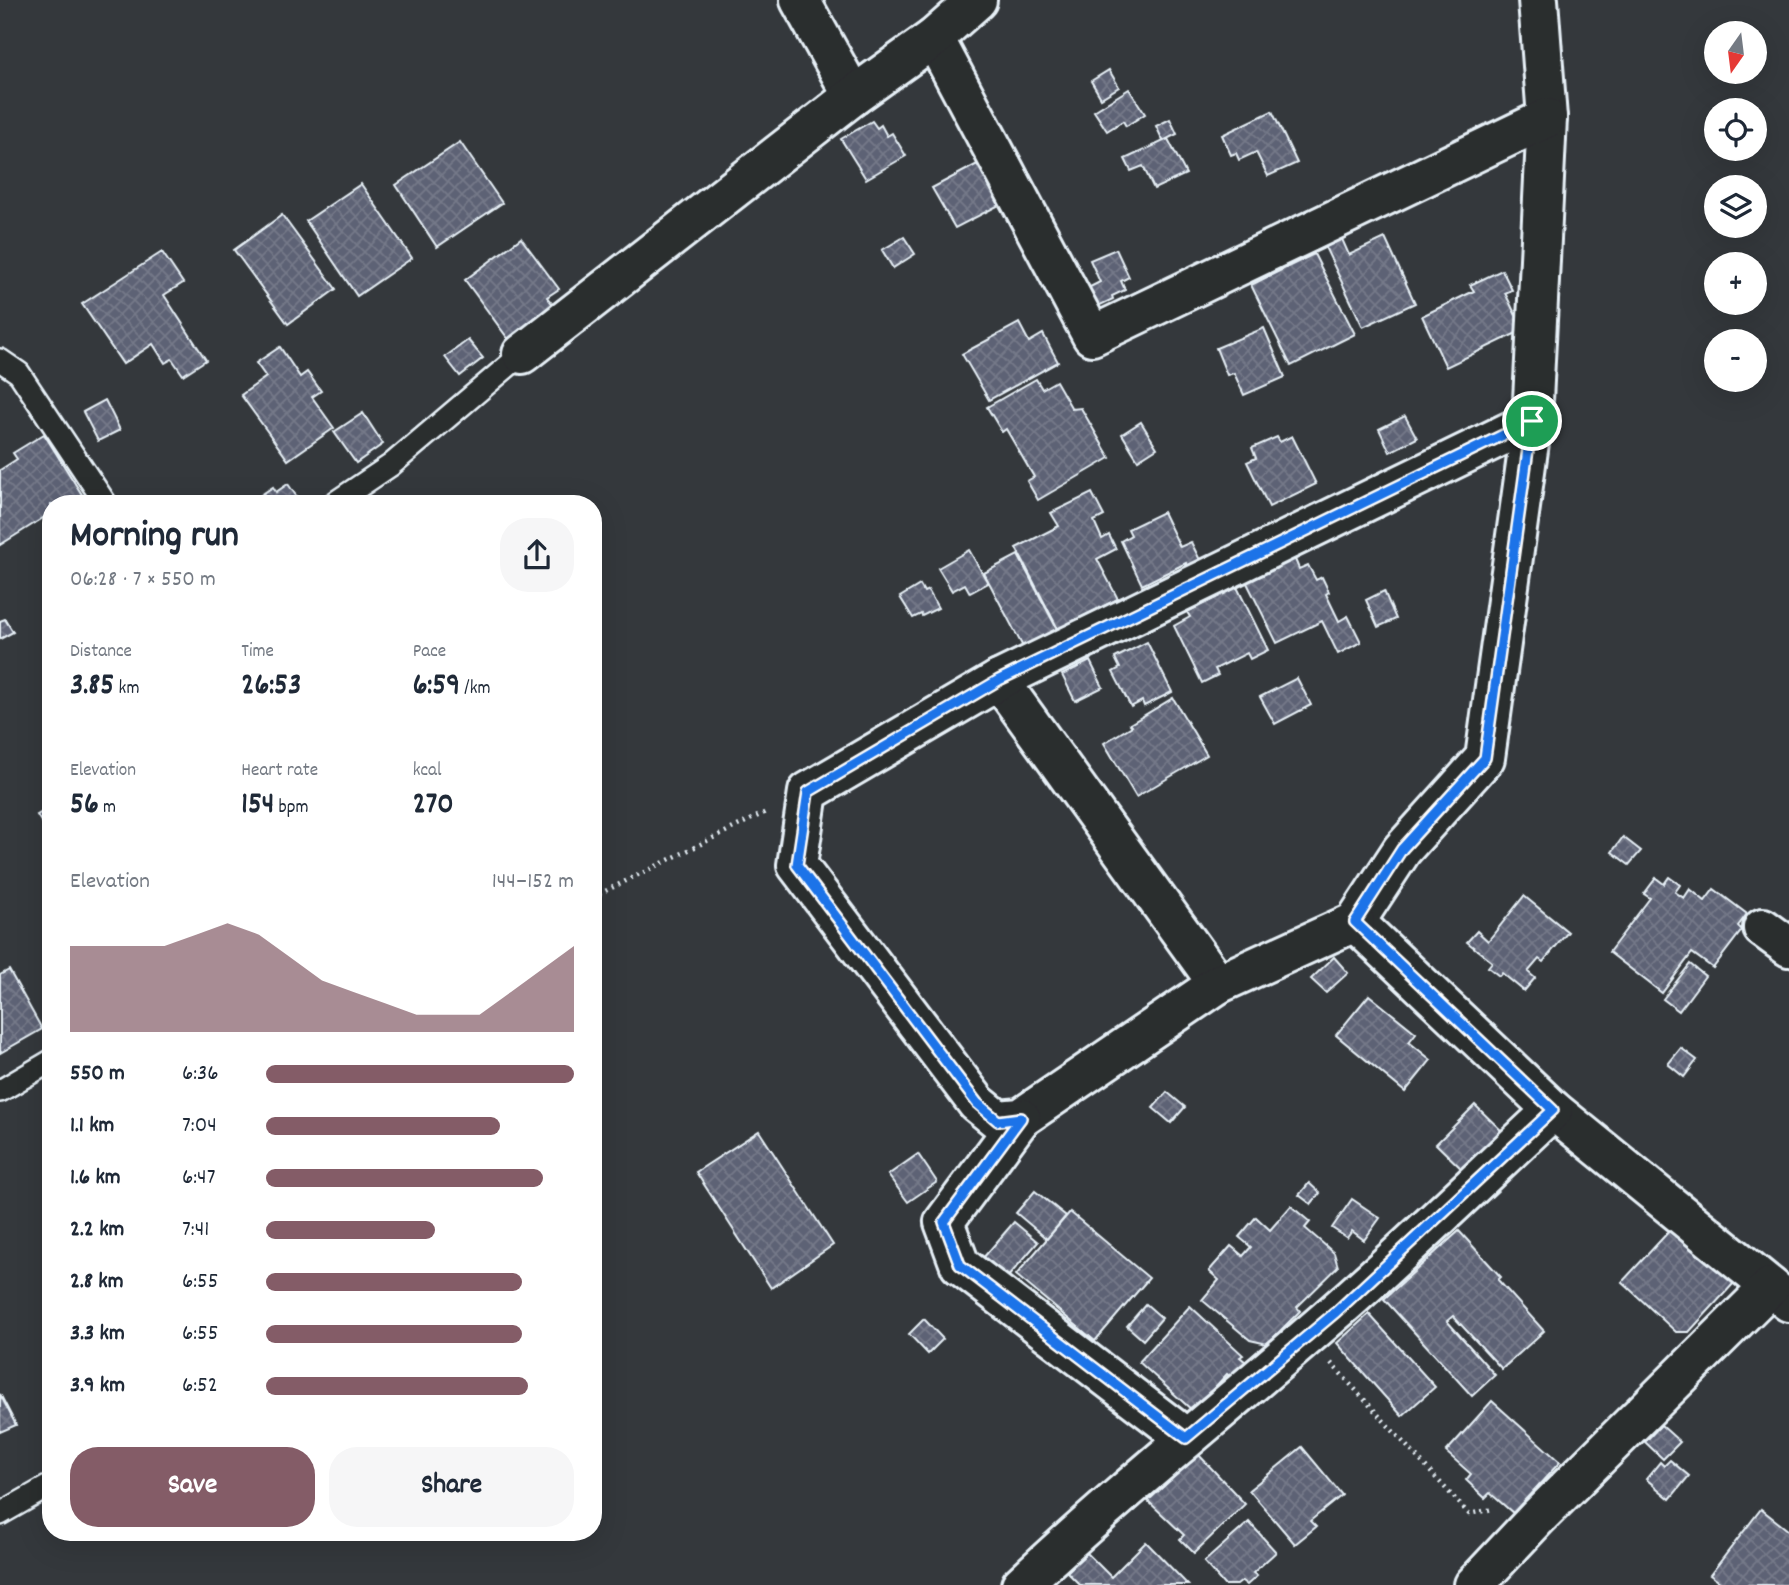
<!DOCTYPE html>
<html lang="en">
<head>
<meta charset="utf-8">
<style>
	:root { --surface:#fff; --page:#f6f6f7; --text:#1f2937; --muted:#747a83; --accent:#845c67 }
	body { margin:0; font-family:Dekko,sans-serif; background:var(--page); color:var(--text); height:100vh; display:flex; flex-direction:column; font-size:26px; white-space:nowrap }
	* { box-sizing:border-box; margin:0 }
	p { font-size:23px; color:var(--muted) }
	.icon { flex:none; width:38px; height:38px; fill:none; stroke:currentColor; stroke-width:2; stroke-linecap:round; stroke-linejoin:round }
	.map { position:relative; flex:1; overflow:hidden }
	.panel { position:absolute; left:42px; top:495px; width:560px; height:1046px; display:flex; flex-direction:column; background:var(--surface); border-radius:28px; box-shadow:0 7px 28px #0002 }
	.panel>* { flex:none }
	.needle { width:46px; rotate:194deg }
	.tools { position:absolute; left:1704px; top:21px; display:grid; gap:14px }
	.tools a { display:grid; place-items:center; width:63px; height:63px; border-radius:50%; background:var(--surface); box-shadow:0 7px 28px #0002; font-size:35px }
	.pin { position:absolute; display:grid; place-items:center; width:60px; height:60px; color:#fff; margin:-30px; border:4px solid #fff; border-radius:50%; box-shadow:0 2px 7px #0007 }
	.round { display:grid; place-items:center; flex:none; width:74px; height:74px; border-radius:28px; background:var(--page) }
	.summary { display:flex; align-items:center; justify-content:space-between; height:119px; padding:0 28px }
	h1 { font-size:38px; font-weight:800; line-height:52px }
	.metrics { display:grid; grid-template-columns:repeat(3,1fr); gap:10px; height:119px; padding:7px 28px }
	.metrics div { display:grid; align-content:center }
	.metrics b { font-size:30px; font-weight:800 }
	.metrics small { font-size:19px; font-weight:400 }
	.metrics p { font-size:19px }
	.chart { height:196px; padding:14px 28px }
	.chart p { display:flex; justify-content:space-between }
	.chart svg { width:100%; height:126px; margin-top:7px; fill:var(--accent); opacity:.7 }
	.action { display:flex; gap:14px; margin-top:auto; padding:14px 28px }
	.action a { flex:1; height:80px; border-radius:28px; background:var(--accent); color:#fff; font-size:28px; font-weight:800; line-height:80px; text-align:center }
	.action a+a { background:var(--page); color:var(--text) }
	ul { padding:0 28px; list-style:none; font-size:23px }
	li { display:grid; grid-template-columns:112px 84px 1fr; align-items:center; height:52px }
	li i { height:18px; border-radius:9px; background:var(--accent) }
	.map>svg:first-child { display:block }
	.building { fill:url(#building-cross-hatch); stroke:#e8f1f8; stroke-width:2 }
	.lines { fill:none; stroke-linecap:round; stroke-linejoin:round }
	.service-casing { stroke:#e8f1f8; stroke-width:26 }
	.minor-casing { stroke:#e8f1f8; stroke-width:44 }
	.path { stroke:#e8f1f8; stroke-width:4.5; stroke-dasharray:2 5; stroke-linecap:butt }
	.service { stroke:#2a2d2e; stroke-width:21 }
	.minor { stroke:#2a2d2e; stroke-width:38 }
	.route-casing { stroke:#fff; stroke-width:14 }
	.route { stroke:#1a73e8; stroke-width:9 }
</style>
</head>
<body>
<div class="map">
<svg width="1789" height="1585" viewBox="0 0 1789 1585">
	<defs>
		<pattern id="building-cross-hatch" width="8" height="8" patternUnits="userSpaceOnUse" patternTransform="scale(1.75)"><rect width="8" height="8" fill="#5d6274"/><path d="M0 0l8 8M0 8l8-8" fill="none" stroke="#747989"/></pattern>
	</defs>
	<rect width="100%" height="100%" fill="#34383c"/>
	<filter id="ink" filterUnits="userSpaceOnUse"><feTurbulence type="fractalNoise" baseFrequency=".0143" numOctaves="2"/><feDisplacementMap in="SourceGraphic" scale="14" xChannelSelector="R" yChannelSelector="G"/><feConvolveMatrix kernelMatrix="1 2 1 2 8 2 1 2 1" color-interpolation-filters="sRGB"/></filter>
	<g filter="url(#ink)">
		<g class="building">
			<path d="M1109,70L1119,87L1101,98L1091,81Z"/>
			<path d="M1129,89L1145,114L1126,126L1123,121L1107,131L1094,111Z"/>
			<path d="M1272,111L1297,163L1268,176L1256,152L1239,160L1236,153L1231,155L1222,135Z"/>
			<path d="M1170,119L1177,134L1163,141L1156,126Z"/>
			<path d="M872,121L877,128L881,125L887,136L892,133L906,156L866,179L841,139Z"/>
			<path d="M1168,139L1186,174L1154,189L1143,166L1131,171L1125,159Z"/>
			<path d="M460,142L502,203L437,247L396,185Z"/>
			<path d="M987,159L1005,202L955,228L932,188Z"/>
			<path d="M361,184L412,258L357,296L306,221Z"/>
			<path d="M282,215L336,289L288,324L234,250Z"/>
			<path d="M904,237L915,254L893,268L882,250Z"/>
			<path d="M521,238L559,289L547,297L554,306L509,340L465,280Z"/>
			<path d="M1385,238L1415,303L1363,327L1325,247L1342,239L1349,255Z"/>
			<path d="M1116,249L1129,277L1121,281L1125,290L1112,296L1113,299L1096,307L1088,288L1100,282L1090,260Z"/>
			<path d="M162,252L183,283L164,295L206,360L183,375L172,359L165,363L153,344L123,364L82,304Z"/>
			<path d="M1314,254L1355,334L1291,366L1251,285Z"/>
			<path d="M1502,270L1512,290L1505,293L1523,330L1446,367L1422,316L1474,291L1470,285Z"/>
			<path d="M1019,323L1029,342L1043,334L1058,362L989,400L962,354Z"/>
			<path d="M1264,328L1285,377L1244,395L1234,373L1227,375L1216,348Z"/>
			<path d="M468,340L483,358L460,376L445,357Z"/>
			<path d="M280,347L300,377L307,372L321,391L312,397L334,428L288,460L241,395L266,377L256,363Z"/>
			<path d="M1036,379L1042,389L1056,381L1072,409L1081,408L1110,458L1038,500L1027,481L1034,477L1006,429L1002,432L987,407Z"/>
			<path d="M105,400L120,430L98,441L83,412Z"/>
			<path d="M363,413L383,444L356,463L334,432Z"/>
			<path d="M1405,416L1417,438L1390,452L1379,429Z"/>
			<path d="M1141,422L1157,448L1138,460L1122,434Z"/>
			<path d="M44,434L86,501L81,504H51V513L0,545V470L17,459L13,453Z"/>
			<path d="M1292,436L1316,484L1269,507L1247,462L1256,458L1252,448L1277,437L1280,442Z"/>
			<path d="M288,484L299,500L293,504H268L261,495L273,487L276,492Z"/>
			<path d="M1092,493L1104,516L1094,521L1102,539L1109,535L1116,549L1097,559L1118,599L1058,629L1016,548L1059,526L1051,513Z"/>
			<path d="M1163,512L1180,547L1191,542L1200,560L1187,566L1186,563L1142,585L1121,541L1131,535L1128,529Z"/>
			<path d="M969,550L988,583L970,593L965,584L952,591L938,568Z"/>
			<path d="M1018,555L1057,629L1023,647L984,573Z"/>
			<path d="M1294,557L1299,569L1308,565L1316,580L1322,577L1329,592L1326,594L1339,621L1348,616L1361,642L1338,654L1322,621L1277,643L1246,581Z"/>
			<path d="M920,585L924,592L928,590L938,608L922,616L921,614L913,618L900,597Z"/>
			<path d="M1237,587L1268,650L1250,659L1247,653L1215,669L1218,675L1202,683L1174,626L1190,617L1187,612Z"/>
			<path d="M1384,591L1396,619L1378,627L1366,600Z"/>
			<path d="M5,619L13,632L0,639V621Z"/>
			<path d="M1147,642L1172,692L1144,706L1142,701L1131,707L1113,672L1120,668L1115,658Z"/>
			<path d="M1090,661L1103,687L1075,701L1062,675Z"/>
			<path d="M1297,678L1311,705L1275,724L1260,697Z"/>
			<path d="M1173,698L1207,755L1136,797L1104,743L1132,726L1130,724Z"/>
			<path d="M51,807V837L37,815Z"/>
			<path d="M1623,837L1641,851L1629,865L1612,852Z"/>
			<path d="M1669,877L1680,885L1675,892L1684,898L1690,889L1705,901L1714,889L1747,914L1738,926L1742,930L1713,968L1692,953L1662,993L1609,952L1650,898L1644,894L1656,878L1664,884Z"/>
			<path d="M1524,896L1568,932L1543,962L1539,959L1528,972L1535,978L1524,991L1502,973L1499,976L1488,967L1492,962L1467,942L1477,931L1488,941Z"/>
			<path d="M1334,957L1348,973L1326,993L1311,979Z"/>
			<path d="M1690,964L1705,976L1679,1011L1663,999Z"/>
			<path d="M9,970L42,1029L0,1053V975Z"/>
			<path d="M1369,995L1416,1033L1409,1042L1431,1060L1405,1092L1336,1035Z"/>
			<path d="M1681,1048L1697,1060L1684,1077L1668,1064Z"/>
			<path d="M1167,1092L1185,1107L1171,1123L1153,1108Z"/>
			<path d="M1475,1105L1506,1135L1467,1174L1436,1144Z"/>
			<path d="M759,1131L833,1245L771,1288L696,1172Z"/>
			<path d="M918,1154L937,1182L908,1202L888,1175Z"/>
			<path d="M1309,1183L1320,1193L1311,1204L1299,1195Z"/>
			<path d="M1035,1191L1066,1216L1047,1239L1016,1213Z"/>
			<path d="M1352,1199L1380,1218L1364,1240L1352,1231L1347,1238L1332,1228Z"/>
			<path d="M1291,1206L1310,1222L1305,1228L1334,1253L1338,1267L1297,1307L1300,1311L1267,1344L1250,1340L1202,1300L1219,1280L1209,1271L1231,1246L1243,1256L1251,1247L1239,1237L1256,1217L1270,1230Z"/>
			<path d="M1070,1212L1149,1278L1095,1341L1016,1275Z"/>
			<path d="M1014,1222L1038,1242L1007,1278L983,1258Z"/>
			<path d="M1672,1228L1734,1283L1689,1332H1676L1622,1282Z"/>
			<path d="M1459,1231L1501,1277L1498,1280L1544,1331L1502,1369L1453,1316L1447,1321L1495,1375L1472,1396L1384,1299Z"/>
			<path d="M1146,1304L1162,1318L1143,1340L1127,1326Z"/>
			<path d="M1190,1306L1243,1355L1240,1357L1252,1367L1237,1383L1227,1374L1193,1411L1139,1362Z"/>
			<path d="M1369,1314L1435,1387L1402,1416L1337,1343Z"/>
			<path d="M924,1319L943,1339L928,1354L909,1334Z"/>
			<path d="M0,1394L16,1425L0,1432Z"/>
			<path d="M1492,1401L1560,1462L1513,1513L1490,1493L1485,1498L1466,1480L1471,1474L1446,1452Z"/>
			<path d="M1661,1425L1680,1442L1663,1459L1645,1442Z"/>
			<path d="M1302,1447L1342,1495L1310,1521L1316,1527L1295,1544L1249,1490Z"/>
			<path d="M1198,1454L1245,1504L1194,1553L1180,1539L1184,1535L1148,1501Z"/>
			<path d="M1670,1460L1689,1476L1670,1499L1646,1479L1660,1462L1664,1466Z"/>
			<path d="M1761,1509L1789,1531V1585H1724L1710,1575Z"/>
			<path d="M1249,1522L1276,1552L1253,1573L1257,1576L1247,1585L1242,1581L1237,1585H1224L1204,1562Z"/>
			<path d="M1146,1542L1188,1585H1080L1067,1572L1087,1553L1111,1577Z"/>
		</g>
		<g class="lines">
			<g class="service-casing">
				<g id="service">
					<path d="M0,360L19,373L106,504"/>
					<path d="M333,504L391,465L522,354"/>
					<path d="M0,1091L51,1061"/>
					<path d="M0,1514L51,1485"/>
				</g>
			</g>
			<g class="minor-casing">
				<g id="minor">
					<path d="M800,0L853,96"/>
					<path d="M1538,0L1547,118L1532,421L1485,758L1402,850L1355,922L1553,1110L1789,1302"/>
					<path d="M934,38L1092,336L1547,118"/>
					<path d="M522,354L853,96L934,38L977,0"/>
					<path d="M999,680L1218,984"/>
					<path d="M1355,922L1218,984L1021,1118L998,1120L977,1103L797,865L808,792L999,680L1532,421"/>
					<path d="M1763,928L1789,947"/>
					<path d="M1021,1118L944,1222L960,1265L1186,1438"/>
					<path d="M1021,1585C1122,1490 1230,1404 1334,1313C1409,1248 1480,1178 1553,1110"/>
					<path d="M1474,1585L1537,1518L1770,1287"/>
				</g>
			</g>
			<g class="path">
				<path d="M593,897L766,812"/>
				<path d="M1331,1363L1469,1514L1493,1509"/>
			</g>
			<use href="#service" class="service"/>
			<use href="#minor" class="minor"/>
		</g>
	</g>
	<g class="lines" filter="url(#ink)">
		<g class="route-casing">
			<path id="route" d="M1532,421L1485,758L1402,849L1355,922L1553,1110L1336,1312L1186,1438L960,1265L944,1222L1021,1118L998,1121L977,1103L797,865L808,792L999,680Z"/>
		</g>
		<use href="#route" class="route"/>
	</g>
</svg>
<div class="tools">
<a><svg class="needle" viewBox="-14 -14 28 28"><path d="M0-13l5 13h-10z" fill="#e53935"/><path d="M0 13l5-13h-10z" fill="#747a83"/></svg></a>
<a><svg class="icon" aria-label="locate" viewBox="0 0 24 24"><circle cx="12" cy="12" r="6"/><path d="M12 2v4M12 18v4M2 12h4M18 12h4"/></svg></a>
<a><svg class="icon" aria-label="layers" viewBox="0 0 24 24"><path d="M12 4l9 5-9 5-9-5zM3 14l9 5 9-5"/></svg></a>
<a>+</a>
<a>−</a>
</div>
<div class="pin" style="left:1532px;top:421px;background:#1e9e55"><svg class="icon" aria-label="arrive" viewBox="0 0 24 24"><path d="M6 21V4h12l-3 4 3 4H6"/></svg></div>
<section class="panel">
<div class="summary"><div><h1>Morning run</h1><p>06:28 · 7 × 550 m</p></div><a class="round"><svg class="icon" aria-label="share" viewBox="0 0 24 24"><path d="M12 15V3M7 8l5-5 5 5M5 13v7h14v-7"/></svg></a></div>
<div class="metrics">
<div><p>Distance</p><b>3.85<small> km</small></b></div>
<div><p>Time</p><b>26:53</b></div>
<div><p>Pace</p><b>6:59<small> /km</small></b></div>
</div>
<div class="metrics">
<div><p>Elevation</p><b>56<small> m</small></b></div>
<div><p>Heart rate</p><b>154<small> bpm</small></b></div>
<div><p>kcal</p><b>270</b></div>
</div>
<div class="chart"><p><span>Elevation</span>144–152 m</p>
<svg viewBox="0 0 160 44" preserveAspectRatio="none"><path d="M0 44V14L10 14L20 14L30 14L40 10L50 6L60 10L70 18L80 26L90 30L100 34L110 38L120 38L130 38L140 30L150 22L160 14V44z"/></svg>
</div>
<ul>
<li><b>550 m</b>6:36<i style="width:100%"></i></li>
<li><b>1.1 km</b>7:04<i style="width:76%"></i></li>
<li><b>1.6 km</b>6:47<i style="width:90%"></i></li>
<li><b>2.2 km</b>7:41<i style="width:55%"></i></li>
<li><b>2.8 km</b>6:55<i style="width:83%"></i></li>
<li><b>3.3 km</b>6:55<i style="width:83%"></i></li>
<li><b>3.9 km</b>6:52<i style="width:85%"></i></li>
</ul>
<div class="action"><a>Save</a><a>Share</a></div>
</section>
</div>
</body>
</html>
